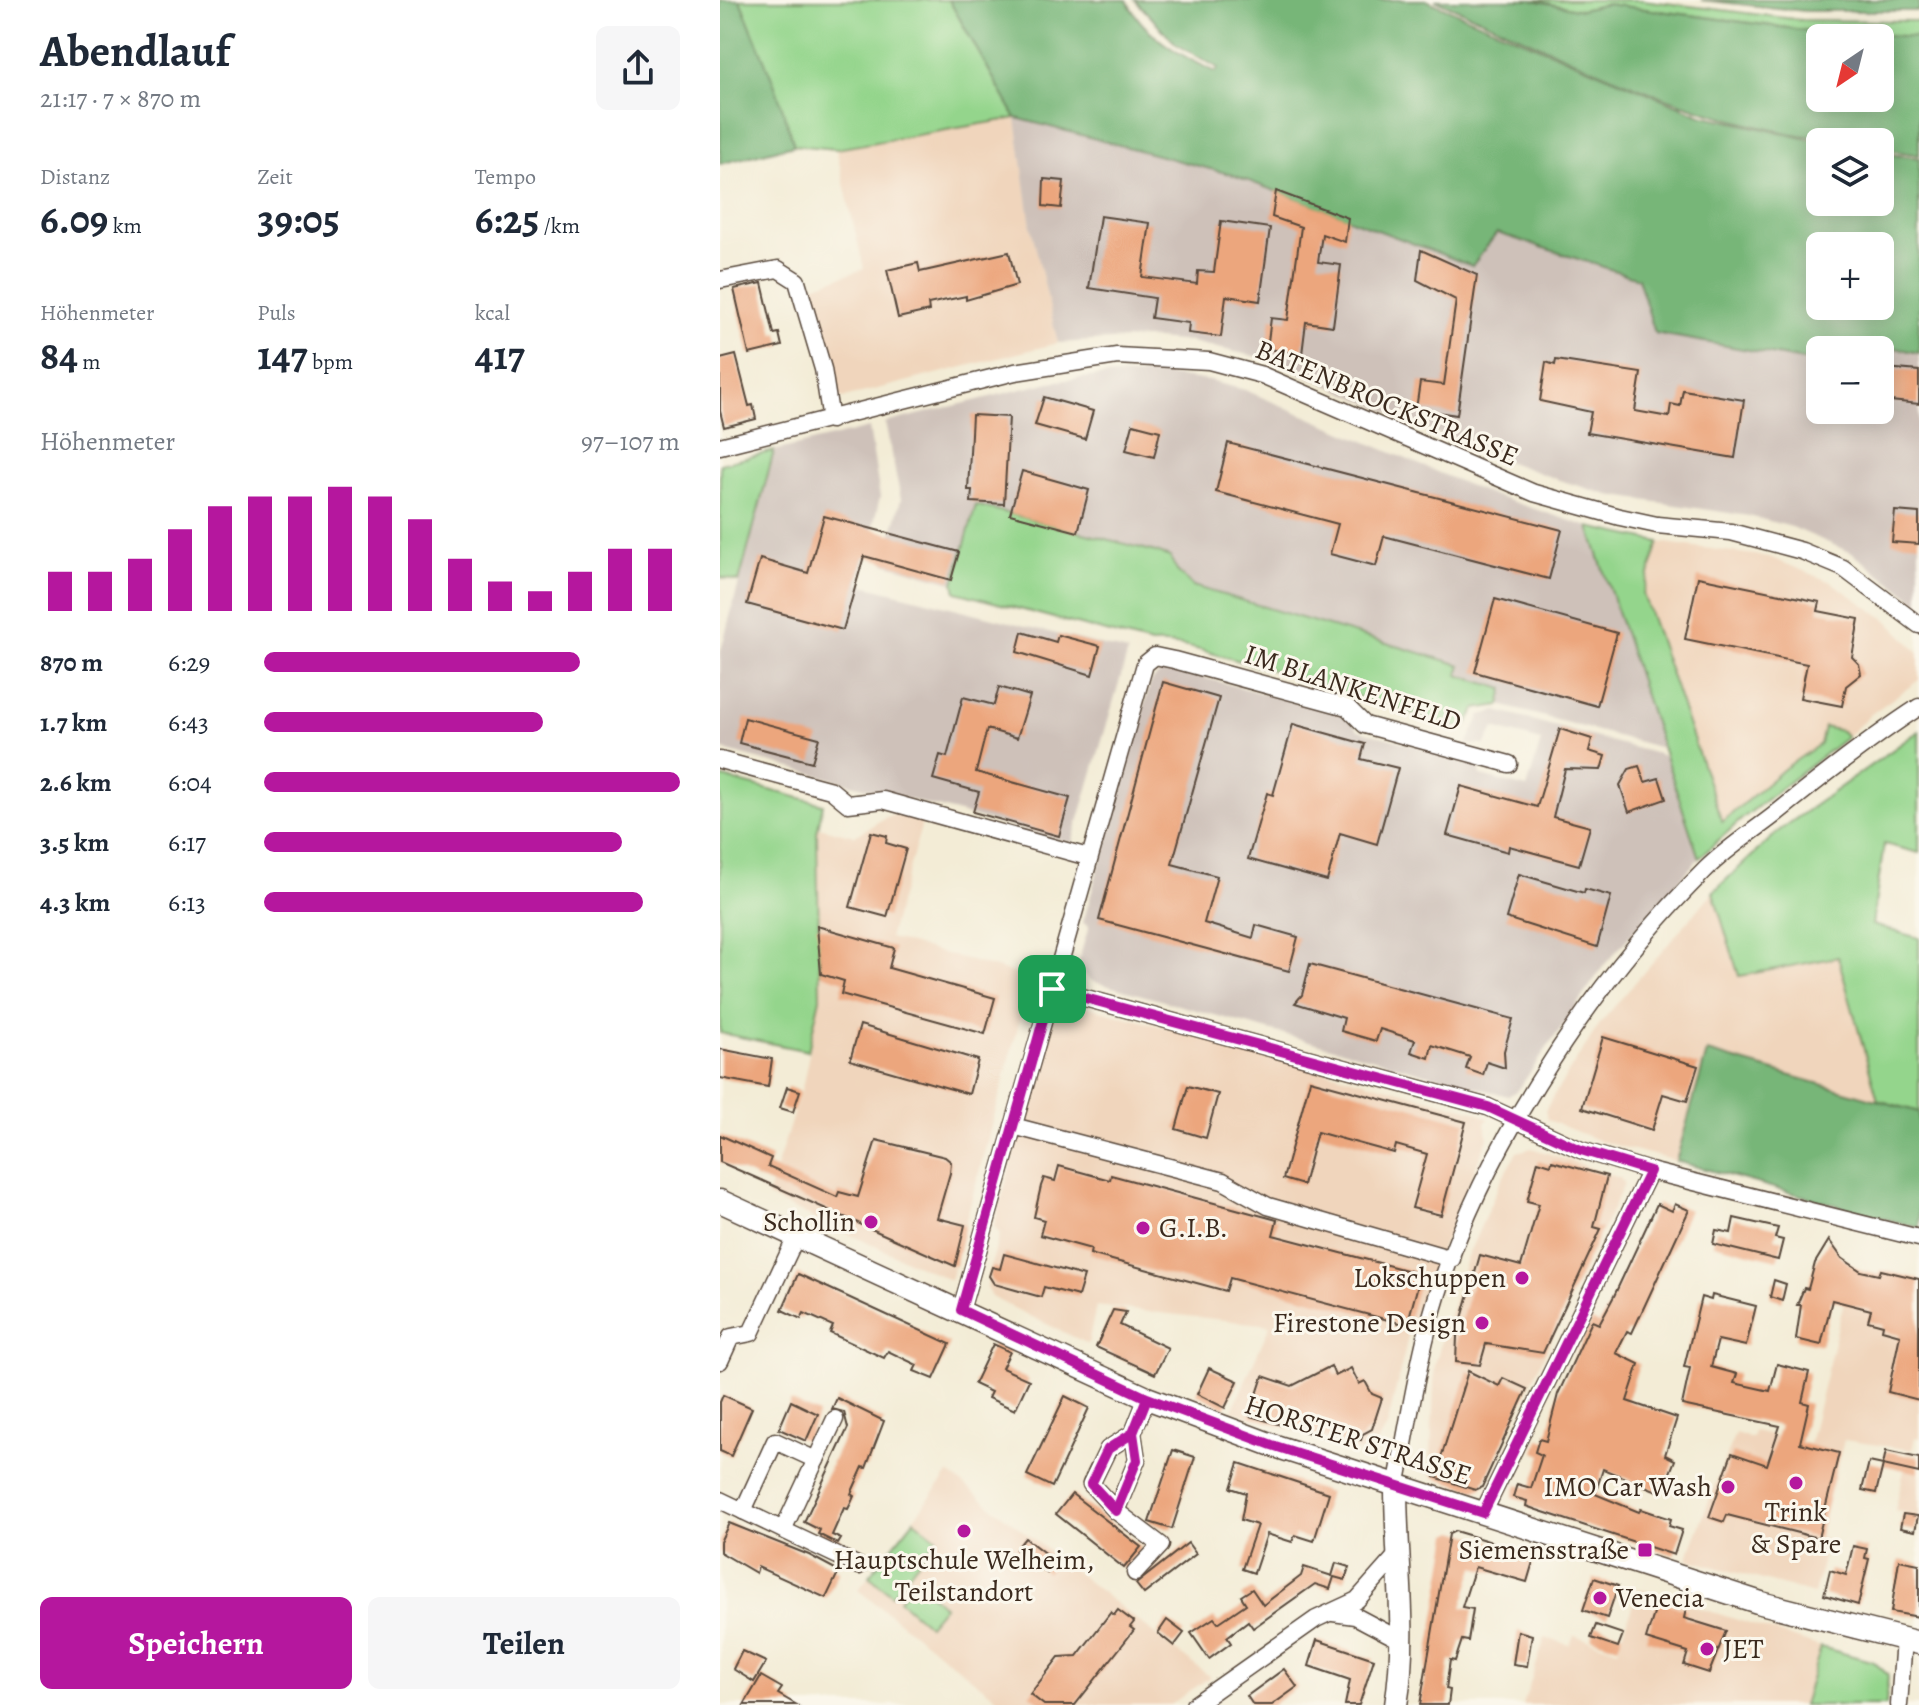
<!DOCTYPE html>
<html lang="de">
<head>
<meta charset="utf-8">
<style>
	:root { --surface:#fff; --page:#f6f6f7; --text:#1f2937; --muted:#747a83; --accent:#b5179e }
	body { margin:0; font-family:Alegreya,serif; background:var(--page); color:var(--text); height:100vh; display:flex; flex-direction:column; font-size:30px; white-space:nowrap }
	* { box-sizing:border-box; margin:0 }
	p { font-size:26px; color:var(--muted) }
	.icon { flex:none; width:44px; height:44px; fill:none; stroke:currentColor; stroke-width:2; stroke-linecap:round; stroke-linejoin:round }
	.map { position:relative; flex:1; overflow:hidden }
	.side { display:flex; flex-direction:column; background:var(--surface); width:720px }
	.side>* { flex:none }
	.needle { width:52px; rotate:215deg }
	.controls { position:absolute; left:1086px; top:24px; display:grid; gap:16px }
	.controls a { display:grid; place-items:center; width:88px; height:88px; border-radius:12px; background:var(--surface); box-shadow:0 4px 20px #0003; font-size:40px }
	.pin { position:absolute; display:grid; place-items:center; width:68px; height:68px; color:#fff; margin:-34px; border-radius:16px; box-shadow:0 4px 12px #0006 }
	.round { display:grid; place-items:center; flex:none; width:84px; height:84px; border-radius:12px; background:var(--page) }
	.summary { display:flex; align-items:center; justify-content:space-between; height:136px; padding:0 40px }
	h1 { font-size:44px; font-weight:700; line-height:60px }
	.stats { display:grid; grid-template-columns:repeat(3,1fr); gap:12px; height:136px; padding:8px 40px }
	.stats div { display:grid; align-content:center }
	.stats b { font-size:40px; font-weight:700 }
	.stats small { font-size:22px; font-weight:400 }
	.stats p { font-size:22px }
	.chart { height:224px; padding:16px 40px }
	.chart p { display:flex; justify-content:space-between }
	.chart svg { width:100%; height:144px; margin-top:8px; stroke:var(--accent); stroke-width:6 }
	.cta { display:flex; gap:16px; margin-top:auto; padding:16px 40px }
	.cta a { flex:1; height:92px; border-radius:12px; background:var(--accent); color:#fff; font-size:32px; font-weight:700; line-height:92px; text-align:center }
	.cta a+a { background:var(--page); color:var(--text) }
	ul { padding:0 40px; list-style:none; font-size:26px }
	li { display:grid; grid-template-columns:128px 96px 1fr; align-items:center; height:60px }
	li i { height:20px; border-radius:10px; background:var(--accent) }
	main { display:flex; flex:1; min-height:0 }
	.map>svg:first-child { display:block }
	.built { fill:#f0d5bc }
	.industrial { fill:#cec1b9 }
	.green { fill:#94d58c; stroke:#688055; stroke-width:2 }
	.forest { fill:#77b678; stroke:#59704b; stroke-width:2; fill-rule:evenodd }
	.building { fill:#eca67d }
	.lines { fill:none; stroke-linecap:round; stroke-linejoin:round }
	.street-casing { stroke:#57473a; stroke-width:19 }
	.secondary-casing { stroke:#57473a; stroke-width:25 }
	.street { stroke:#fff; stroke-width:16 }
	.secondary { stroke:#fff; stroke-width:22 }
	.route-casing { stroke:#fff; stroke-width:16 }
	.route { stroke:#b5179e; stroke-width:10 }
	.poi-dot { fill:#b5179e; stroke:#fbf7ec; stroke-width:3 }
	.labels { text-anchor:middle; dominant-baseline:central; stroke-width:6; stroke-linejoin:round; paint-order:stroke }
	.street-label { font-size:28px; fill:#3b2a1e; stroke:#fbf7ec }
	.poi-label { font-size:28px; fill:#3b2a1e; stroke:#fbf7ec; text-anchor:end }
</style>
</head>
<body>
<main>
<section class="side">
<div class="summary"><div><h1>Abendlauf</h1><p>21:17 · 7 × 870 m</p></div><a class="round"><svg class="icon" aria-label="share" viewBox="0 0 24 24"><path d="M12 15V3M7 8l5-5 5 5M5 13v7h14v-7"/></svg></a></div>
<div class="stats">
<div><p>Distanz</p><b>6.09<small> km</small></b></div>
<div><p>Zeit</p><b>39:05</b></div>
<div><p>Tempo</p><b>6:25<small> /km</small></b></div>
</div>
<div class="stats">
<div><p>Höhenmeter</p><b>84<small> m</small></b></div>
<div><p>Puls</p><b>147<small> bpm</small></b></div>
<div><p>kcal</p><b>417</b></div>
</div>
<div class="chart"><p><span>Höhenmeter</span>97–107 m</p>
<svg viewBox="0 0 160 44" preserveAspectRatio="none"><path d="M5 44V32M15 44V32M25 44V28M35 44V19M45 44V12M55 44V9M65 44V9M75 44V6M85 44V9M95 44V16M105 44V28M115 44V35M125 44V38M135 44V32M145 44V25M155 44V25"/></svg>
</div>
<ul>
<li><b>870 m</b>6:29<i style="width:76%"></i></li>
<li><b>1.7 km</b>6:43<i style="width:67%"></i></li>
<li><b>2.6 km</b>6:04<i style="width:100%"></i></li>
<li><b>3.5 km</b>6:17<i style="width:86%"></i></li>
<li><b>4.3 km</b>6:13<i style="width:91%"></i></li>
</ul>
<div class="cta"><a>Speichern</a><a>Teilen</a></div>
</section>
<div class="map">
<svg width="1199" height="1705" viewBox="0 0 1199 1705">
	<rect width="100%" height="100%" fill="#fbf7ec"/>
	<filter id="ink" filterUnits="userSpaceOnUse"><feTurbulence type="fractalNoise" baseFrequency=".0125" numOctaves="2"/><feDisplacementMap in="SourceGraphic" scale="16" xChannelSelector="R" yChannelSelector="G"/><feConvolveMatrix kernelMatrix="1 2 1 2 8 2 1 2 1" color-interpolation-filters="sRGB"/></filter>
	<filter id="wash" filterUnits="userSpaceOnUse"><feTurbulence type="fractalNoise" baseFrequency=".006" numOctaves="4" result="noise"/><feDisplacementMap in="SourceGraphic" scale="32" xChannelSelector="R" yChannelSelector="G"/><feGaussianBlur stdDeviation="1.8" result="paint"/><feColorMatrix in="noise" values="0 0 0 0 0 0 0 0 0 0 0 0 0 0 0 0 0 1.4 0 .05"/><feComposite in="paint" operator="in"/></filter>
	<g filter="url(#wash)">
		<rect width="100%" height="100%" fill="#f3ecd6"/>
		<g class="built">
			<path d="M296,118L311,227L338,343L122,398L113,390L88,288L144,269L116,149Z"/>
			<path d="M939,542L1049,557L1111,582L1167,620L1188,641L1199,653V680L1151,714L1127,737L1125,733L1100,744L1065,768L1002,823L923,594Z"/>
			<path d="M182,814L203,820L169,938L311,978L230,1280L47,1197L83,1084L100,998L98,827L135,836L166,817Z"/>
			<path d="M993,892L1019,975L1118,957L1158,1100L987,1052L956,1161L880,1141L828,1120L825,1111L832,1098L881,1022Z"/>
			<path d="M347,1006L369,1007L754,1111L769,1119L765,1123L768,1138L692,1320L667,1427L655,1446L639,1452L512,1411L550,1325L376,1306L368,1344L271,1297L267,1287L269,1272L280,1234L274,1226L332,1018Z"/>
			<path d="M812,1148L900,1178L904,1184L762,1488L755,1491L713,1477L710,1472L715,1364L745,1262L781,1180L797,1152Z"/>
			<path d="M1132,1269L1159,1275L1161,1270L1199,1279V1438L1195,1437L1192,1450L1124,1440L1099,1538L1108,1540L1094,1594L967,1559L1015,1433L1032,1438L1034,1431L1089,1444Z"/>
			<path d="M1188,1453L1199,1456V1515L1175,1511Z"/>
			<path d="M229,1473L490,1677L450,1705H286L138,1590Z"/>
			<path d="M918,1588L1101,1647L1083,1705H803L825,1638L850,1645L854,1635L898,1650Z"/>
		</g>
		<g class="industrial">
			<path d="M296,118L513,175L751,265L776,233L918,278L935,333L1100,363V410H1160V354L1166,346L1199,353V603L1132,553L1072,527L1029,516L889,495L839,480L756,450L547,359L470,342L426,338L338,343L311,227Z"/>
			<path d="M437,374L490,381L525,390L766,493L869,527L942,748L780,705L783,689L738,675L740,665L473,586L457,571L450,557L436,552L257,505L234,583L164,563L181,499L165,423L330,382L378,376Z"/>
			<path d="M149,428L160,497L139,584L408,652L352,843L0,749V654L54,451Z"/>
			<path d="M447,668L629,716L638,730L755,762L759,765L761,776L807,788L821,741L774,728L765,745L747,744L761,715L777,711L945,756L979,858L885,964L798,1090L788,1096L371,981L357,966L369,926L363,923L431,681Z"/>
		</g>
		<g class="green">
			<path d="M20,0H229L296,118L116,149L74,145Z"/>
			<path d="M812,0H922L1082,20L1199,21V37L1083,30L887,4L861,10Z"/>
			<path d="M54,451L19,582L0,577V464Z"/>
			<path d="M256,505L436,552L450,557L457,571L473,586L741,665L738,675L784,689L780,705L756,709L744,729C671,708 600,683 527,663C495,655 464,642 431,644L236,592L234,583Z"/>
			<path d="M869,527L939,542L923,594L1002,822L1065,768L1100,744L1104,727L1122,731L1127,737L1023,818L979,858Z"/>
			<path d="M1199,731V853L1164,844L1152,925L1199,938V1112L1158,1100L1118,957L1019,976L993,892L1060,830Z"/>
			<path d="M0,777L103,804L97,833L100,998L88,1051L0,1033Z"/>
			<path d="M194,1520L217,1538L172,1595L149,1576Z"/>
			<path d="M195,1581L224,1606L208,1625L179,1600Z"/>
			<path d="M1101,1647L1154,1662L1168,1675L1166,1705H1083Z"/>
		</g>
		<g class="forest">
			<path d="M0,0H20L57,91L74,145L0,164Z"/>
			<path d="M229,0H407C423,36 463,57 496,72L498,68L456,44L415,0H706L981,115L1102,142L1100,202H1160V153L1199,158V353L1166,346L1160,354V350H1100V363L935,333L918,278L777,233L752,266L513,175L296,118ZM1100,246H1160V306H1100Z"/>
			<path d="M715,0H812L861,10L887,4L1083,30L1199,37V155L1160,149V142C1003,142 857,58 715,0ZM1160,38V98H1100V38Z"/>
			<path d="M981,0H1199V11H1085Z"/>
			<path d="M987,1052L1199,1112V1228L956,1161Z"/>
		</g>
		<g id="blocks">
			<g class="building">
				<path d="M324,179L344,181L341,208L323,206Z"/>
				<path d="M556,191L628,218L625,242L602,234L598,262L621,265L613,326L586,322L582,354L547,349L551,318L568,320L581,227L552,217Z"/>
				<path d="M380,216L430,223L422,277L477,284L478,271L494,272L501,221L550,228L540,301L506,296L501,337L468,333L469,323L431,318L434,298L369,288Z"/>
				<path d="M701,250L757,275L737,415L696,409L700,382L724,385L736,300L697,280Z"/>
				<path d="M289,252L297,285L246,300V296L208,304L209,311L178,318L167,270L198,263L200,272Z"/>
				<path d="M42,283L54,334L59,333L62,346L29,354L14,289Z"/>
				<path d="M16,355L29,406L33,405L36,419L4,427L0,411V359Z"/>
				<path d="M836,360L921,373L915,411L949,417L951,404L960,406L963,390L1024,400L1015,458L867,433L871,412L820,401L826,362L835,365Z"/>
				<path d="M1165,368L1199,371V404L1161,400Z"/>
				<path d="M324,397L373,411L365,439L315,425Z"/>
				<path d="M252,415L289,417L284,504L251,502L252,490H248Z"/>
				<path d="M413,424L440,431L434,457L406,450Z"/>
				<path d="M508,443L842,530L829,579L664,536L656,566L610,554L618,524L496,492Z"/>
				<path d="M302,471L369,490L358,532L290,514Z"/>
				<path d="M1175,511L1199,513V544L1172,542Z"/>
				<path d="M104,516L239,552L231,580L144,556L123,630L27,604L40,559L88,573Z"/>
				<path d="M978,577L1100,602L1098,611L1139,619L1132,657L1139,664L1141,674L1126,686L1122,706L1080,698L1087,664L965,639Z"/>
				<path d="M775,599L897,633L877,706L755,672Z"/>
				<path d="M302,632L336,642L338,635L380,646L372,675L297,652Z"/>
				<path d="M443,682L499,698L452,864L497,876L484,923L533,938L536,925L578,937L569,971L379,920Z"/>
				<path d="M279,687L310,696L297,738L267,729L256,772L350,798L339,836L253,812L259,792L213,779L220,755L227,757L243,697L274,705Z"/>
				<path d="M25,718L99,738L92,762L19,743Z"/>
				<path d="M573,724L645,744L641,759L678,768L657,844L620,833L607,881L528,859L547,793L553,795Z"/>
				<path d="M840,729L872,739L869,751L885,756L881,770L845,769L833,817L870,827L859,865L789,846L788,852L727,835L741,786L817,807Z"/>
				<path d="M919,766L925,782L939,778L946,799L909,812L900,785L909,769Z"/>
				<path d="M151,832L167,836L166,843L186,849L167,917L130,907Z"/>
				<path d="M799,874L864,893L865,889L891,896L877,947L786,918Z"/>
				<path d="M97,926L174,948L169,968L275,998L265,1034L121,994L124,981L101,974Z"/>
				<path d="M590,964L793,1019L784,1051L785,1068L767,1062L763,1075L746,1069L750,1057L712,1045L709,1058L691,1052L695,1040L660,1029L656,1041L621,1031L624,1018L575,1003L582,995Z"/>
				<path d="M140,1025L258,1060L249,1094L130,1060Z"/>
				<path d="M883,1037L978,1066L967,1101L943,1094L932,1130L862,1108Z"/>
				<path d="M0,1049L52,1059L48,1087L0,1078Z"/>
				<path d="M590,1080L746,1122L721,1215L692,1208L707,1154L676,1145L674,1153L597,1132L583,1185L563,1179Z"/>
				<path d="M468,1086L498,1094L486,1138L456,1129Z"/>
				<path d="M67,1087L80,1091L73,1112L60,1108Z"/>
				<path d="M0,1135L51,1158L48,1166L117,1197L119,1192L138,1197L156,1140L225,1157L231,1162L230,1173L217,1218L245,1225L235,1266L0,1162Z"/>
				<path d="M818,1161L831,1165L832,1161L887,1176L874,1227L881,1229L823,1353L766,1344L760,1365L736,1362L737,1336L760,1255L801,1266L819,1204L807,1201Z"/>
				<path d="M339,1166L390,1180L391,1175L557,1220L553,1235L701,1274L687,1325L510,1278L506,1291L370,1254L371,1249L320,1235L324,1220L314,1217L321,1186L324,1178L335,1181Z"/>
				<path d="M937,1204L952,1211L955,1204L969,1210L912,1333L907,1331L896,1353L919,1364L907,1401L957,1418L945,1455L955,1460L942,1493L883,1469L875,1494L919,1512L921,1509L951,1519L949,1526L962,1530L954,1555L817,1510L806,1506L807,1501L793,1497L797,1484L811,1488L822,1455L815,1452L819,1439L826,1441L838,1394L872,1321L879,1324L894,1296Z"/>
				<path d="M1014,1218L1058,1228L1055,1238L1063,1240L1058,1260L993,1244L996,1230L1011,1233Z"/>
				<path d="M1109,1240L1122,1258L1141,1271L1159,1275L1161,1270L1199,1279V1400L1168,1392L1180,1335L1162,1330L1163,1325L1148,1321L1151,1310L1112,1300L1101,1345L1076,1339L1081,1305H1077L1084,1288L1088,1289L1095,1263Z"/>
				<path d="M284,1254L364,1276L358,1296L324,1287L321,1297L274,1284L269,1276L272,1267L280,1269Z"/>
				<path d="M78,1274L230,1344L214,1379L194,1371L197,1365L168,1351L164,1358L110,1333L113,1326L84,1313L81,1319L62,1310Z"/>
				<path d="M1054,1280L1066,1284L1062,1301L1050,1297Z"/>
				<path d="M992,1295L1036,1306L1026,1346L998,1340L991,1367L1017,1374L1014,1383L1050,1391L1057,1364L1089,1372L1082,1402L1089,1404L1080,1443L1119,1453L1098,1538L1007,1515L1004,1522L989,1517L1012,1453L1047,1465L1060,1426L962,1405L970,1368L964,1367L981,1297L991,1300Z"/>
				<path d="M393,1310L406,1312L400,1325L448,1348L435,1374L376,1347Z"/>
				<path d="M273,1344L290,1352L282,1368L309,1380L295,1410L268,1398L271,1392L254,1384Z"/>
				<path d="M611,1366L615,1376L631,1368L639,1384L645,1381L652,1394L662,1398L652,1429L643,1434L641,1440L634,1438L625,1443L530,1416L543,1376L572,1386Z"/>
				<path d="M489,1368L518,1381L505,1408L477,1394Z"/>
				<path d="M748,1371L779,1386L783,1378L807,1389L762,1487L755,1490L715,1477Z"/>
				<path d="M3,1395L32,1408L11,1456L0,1451V1402Z"/>
				<path d="M345,1396L369,1408L332,1487L307,1475Z"/>
				<path d="M117,1398L164,1421L146,1468L143,1467L131,1494L134,1496L131,1503L128,1509L124,1508L112,1535L121,1539L118,1544L98,1534L100,1530L84,1522L128,1428L124,1412L112,1409Z"/>
				<path d="M71,1401L98,1414L86,1441L59,1429Z"/>
				<path d="M453,1450L475,1457L452,1529L429,1522Z"/>
				<path d="M1166,1451L1199,1458V1473L1163,1465Z"/>
				<path d="M1149,1462L1163,1465L1156,1493L1142,1490Z"/>
				<path d="M519,1463L609,1493L594,1541L575,1535L572,1542L547,1534L534,1573L522,1569L537,1525L521,1520L526,1493L511,1488Z"/>
				<path d="M352,1494L421,1547L404,1568L336,1514Z"/>
				<path d="M1183,1514L1198,1516L1195,1531L1180,1528Z"/>
				<path d="M9,1523L89,1555L119,1571L106,1598L38,1567L36,1573L0,1552V1542Z"/>
				<path d="M735,1531L815,1555L807,1582L755,1567L742,1607L753,1609L748,1641L742,1640L735,1661L730,1660L726,1689L730,1690L728,1705H700L729,1534Z"/>
				<path d="M305,1538L336,1562L327,1573L296,1549Z"/>
				<path d="M468,1543L476,1554L424,1594L416,1584Z"/>
				<path d="M1133,1546L1147,1549L1145,1558L1149,1559L1138,1605L1104,1595L1110,1570L1126,1575Z"/>
				<path d="M1179,1560L1199,1564V1617L1171,1612Z"/>
				<path d="M616,1563L629,1567L625,1580L614,1577L610,1589L595,1584L533,1628L528,1621L507,1637L511,1643L489,1659L471,1633L494,1618L498,1623L526,1604L521,1596L532,1589L543,1605L581,1576L584,1567L612,1576Z"/>
				<path d="M874,1578L898,1586L887,1618L863,1610Z"/>
				<path d="M938,1601L966,1609L964,1618L1006,1631L989,1673L964,1665L968,1652L926,1639Z"/>
				<path d="M398,1610L414,1622L410,1627L414,1630L355,1705H324L310,1694L339,1657L357,1656L391,1612L394,1615Z"/>
				<path d="M447,1620L464,1633L454,1646L438,1633Z"/>
				<path d="M876,1625L903,1634L898,1647L871,1638Z"/>
				<path d="M798,1631L812,1635L807,1666L793,1664Z"/>
				<path d="M597,1640L654,1659L639,1705H625L630,1680L589,1666Z"/>
				<path d="M22,1651L46,1662L34,1682L13,1669Z"/>
				<path d="M564,1669L577,1687L552,1705H533L527,1696Z"/>
				<path d="M41,1676L62,1688L58,1694L77,1705H24Z"/>
			</g>
		</g>
	</g>
	<g filter="url(#ink)">
		<use href="#blocks" fill-opacity="0" stroke="#57473a" stroke-width="2"/>
		<g class="lines">
			<g class="street-casing">
				<g id="street">
					<path d="M0,280L58,269L77,281L103,369L111,420"/>
					<path d="M0,446L295,372L397,356L489,361L542,375L814,493L900,517L937,525L1011,532L1082,551L1123,568L1199,625"/>
					<path d="M0,760L111,790L128,804L163,800L368,857"/>
					<path d="M332,989L768,1107L861,1150L930,1171L1199,1238"/>
					<path d="M293,1126L503,1181L548,1206L732,1259"/>
					<path d="M241,1310L425,664L435,656L454,660L627,707L645,725L789,764"/>
					<path d="M0,1361L11,1337L31,1333L77,1235"/>
					<path d="M413,1433L417,1460L396,1511L371,1484L388,1449L413,1433L427,1398"/>
					<path d="M676,1487C686,1436 694,1383 707,1332C748,1169 867,987 986,869C1006,849 1031,833 1053,816C1100,778 1148,740 1199,707"/>
					<path d="M0,1500L63,1530L115,1419"/>
					<path d="M23,1511L55,1441L96,1460"/>
					<path d="M396,1511L441,1545L415,1573"/>
					<path d="M763,1513L930,1171"/>
					<path d="M63,1530L139,1566"/>
					<path d="M613,1613L635,1616L684,1642"/>
					<path d="M474,1705L596,1619L637,1600L676,1556"/>
					<path d="M1179,1705L1184,1640"/>
				</g>
			</g>
			<g class="secondary-casing">
				<g id="secondary">
					<path d="M0,1201L427,1398L552,1445L1041,1603L1199,1643"/>
					<path d="M676,1487C676,1561 688,1632 676,1705"/>
				</g>
			</g>
			<use href="#street" class="street"/>
			<use href="#secondary" class="secondary"/>
		</g>
	</g>
	<g class="lines" filter="url(#ink)">
		<g class="route-casing">
			<path id="route" d="M332,989L241,1310L427,1398L413,1433L388,1449L371,1484L396,1511L417,1460L413,1433L427,1398L552,1445L763,1513L930,1171L861,1150L768,1107L332,989"/>
		</g>
		<use href="#route" class="route"/>
	</g>
	<g class="poi-dot">
		<circle cx="151" cy="1222" r="8"/>
		<circle cx="423" cy="1228" r="8"/>
		<circle cx="802" cy="1278" r="8"/>
		<circle cx="762" cy="1323" r="8"/>
		<circle cx="1076" cy="1483" r="8"/>
		<circle cx="1008" cy="1487" r="8"/>
		<circle cx="244" cy="1531" r="8"/>
		<rect x="917" y="1542" width="16" height="16" rx="4"/>
		<circle cx="880" cy="1598" r="8"/>
		<circle cx="987" cy="1649" r="8"/>
	</g>
	<g class="labels">
		<g class="street-label">
			<text transform="translate(667 403) rotate(23)">BATENBROCKSTRASSE</text>
			<text transform="translate(633 688) rotate(18)">IM BLANKENFELD</text>
			<text transform="translate(638 1440) rotate(18)">HORSTER STRASSE</text>
		</g>
		<g class="poi-label">
			<text x="135" y="1222">Schollin</text>
			<text x="439" y="1228" text-anchor="start">G.I.B.</text>
			<text x="786" y="1278">Lokschuppen</text>
			<text x="746" y="1323">Firestone Design</text>
			<text x="992" y="1487">IMO Car Wash</text>
			<text x="1076" y="1512" text-anchor="middle">Trink<tspan x="1076" dy="32">&amp; Spare</tspan></text>
			<text x="909" y="1550">Siemensstraße</text>
			<text x="244" y="1560" text-anchor="middle">Hauptschule Welheim,<tspan x="244" dy="32">Teilstandort</tspan></text>
			<text x="896" y="1598" text-anchor="start">Venecia</text>
			<text x="1003" y="1649" text-anchor="start">JET</text>
		</g>
	</g>
</svg>
<div class="controls">
<a><svg class="needle" viewBox="-14 -14 28 28"><path d="M0-13l5 13h-10z" fill="#e53935"/><path d="M0 13l5-13h-10z" fill="#747a83"/></svg></a>
<a><svg class="icon" aria-label="layers" viewBox="0 0 24 24"><path d="M12 4l9 5-9 5-9-5zM3 14l9 5 9-5"/></svg></a>
<a>+</a>
<a>−</a>
</div>
<div class="pin" style="left:332px;top:989px;background:#1e9e55"><svg class="icon" aria-label="arrive" viewBox="0 0 24 24"><path d="M6 21V4h12l-3 4 3 4H6"/></svg></div>
</div>
</main>
</body>
</html>
